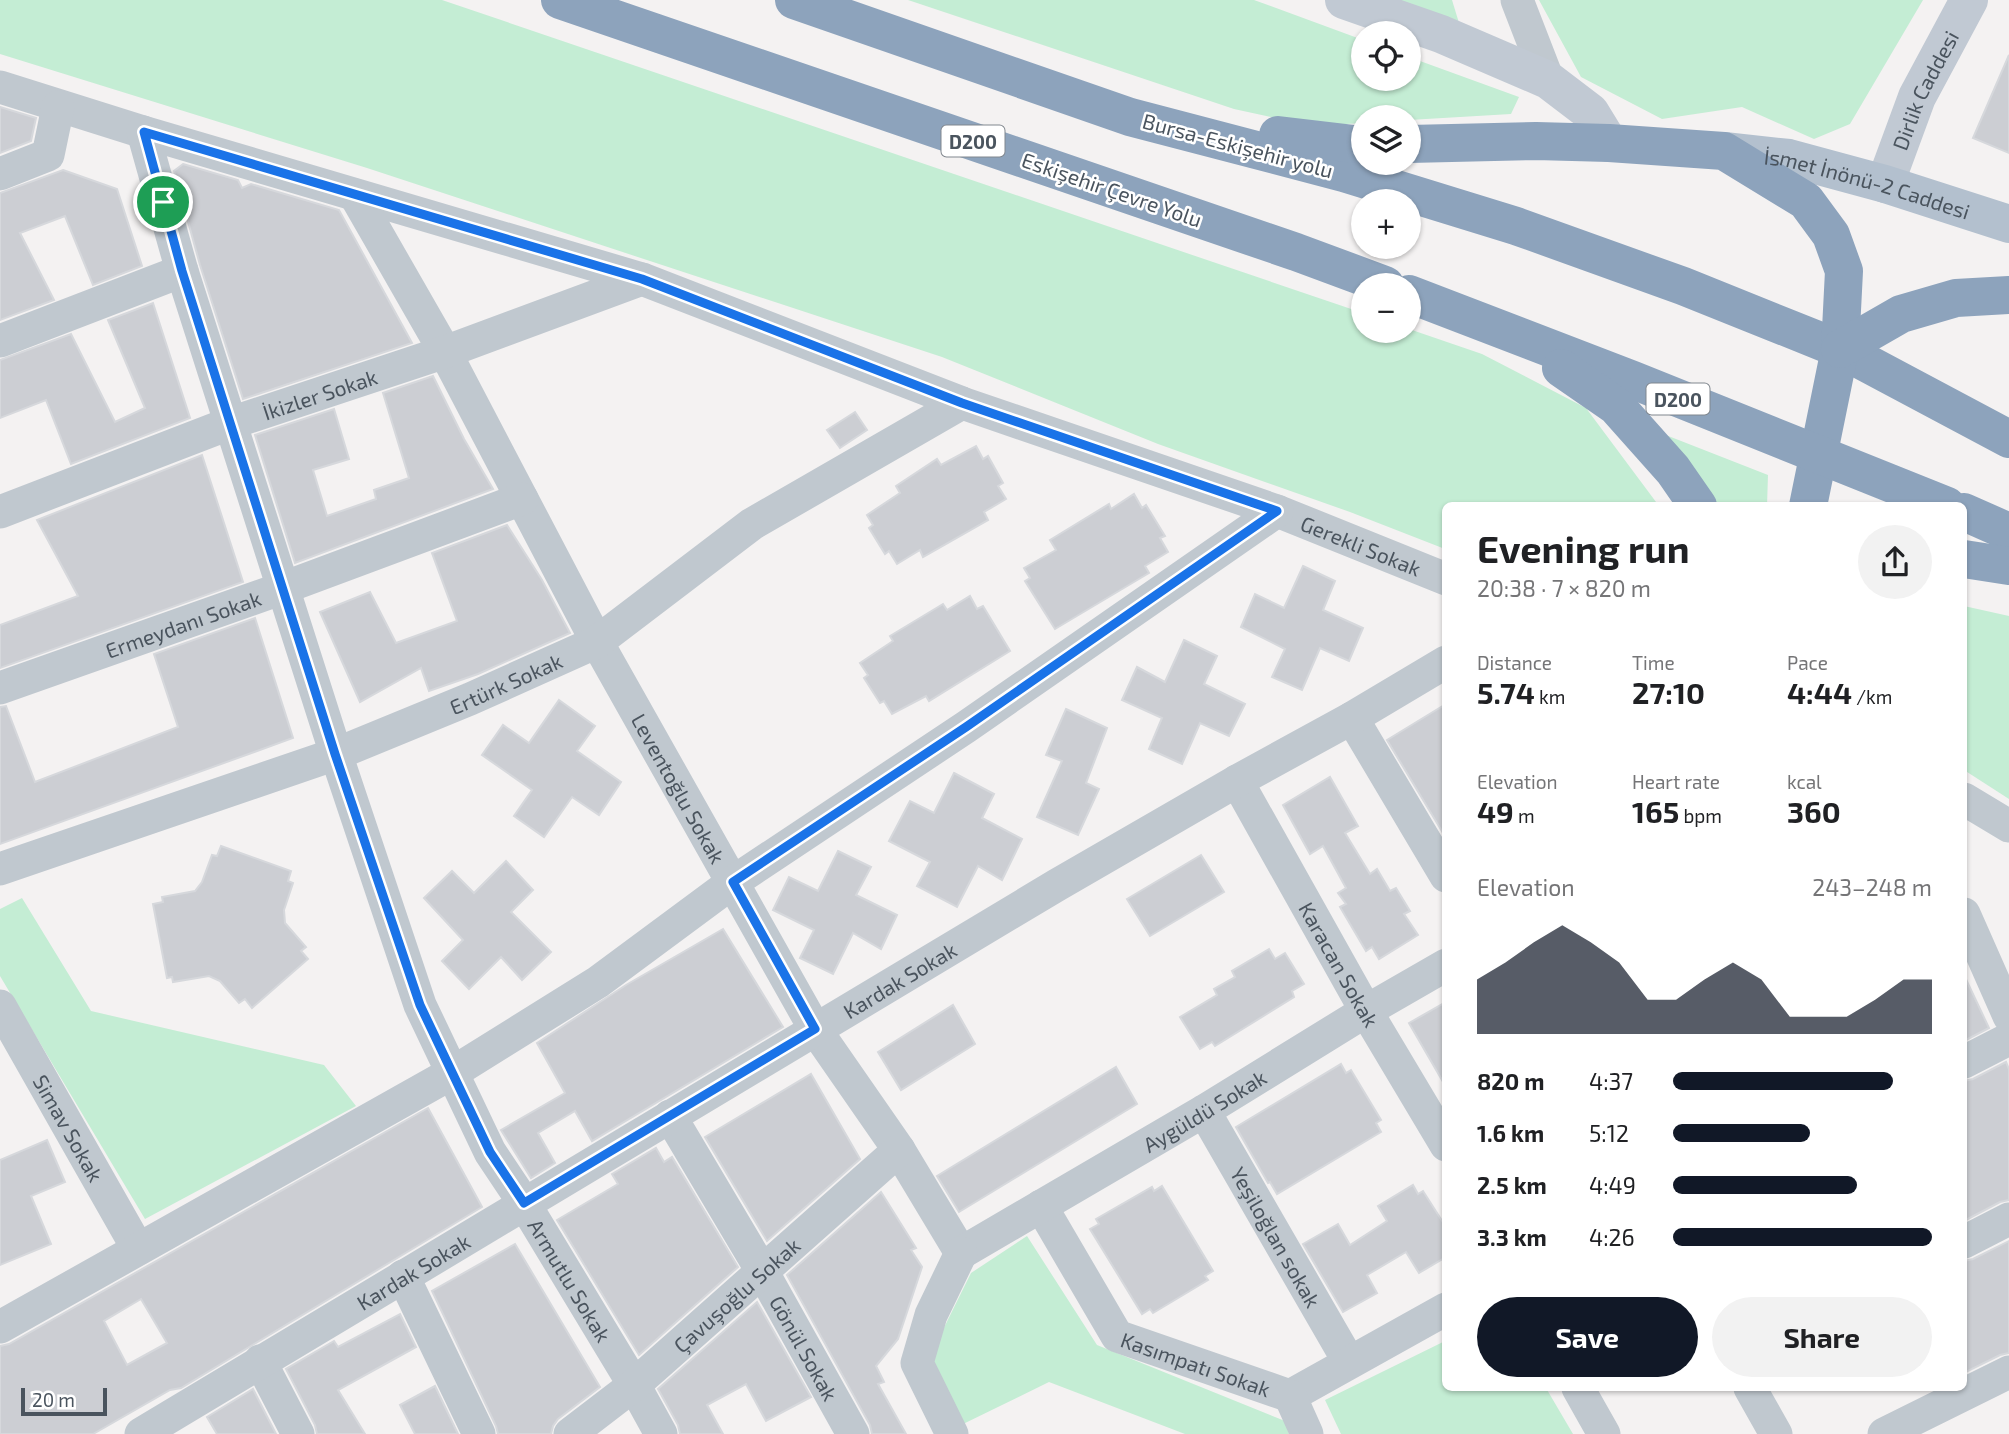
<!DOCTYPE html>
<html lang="en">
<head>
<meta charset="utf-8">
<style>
	:root { --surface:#fff; --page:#f2f2f2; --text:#202124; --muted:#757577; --accent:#111827 }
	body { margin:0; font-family:"Exo 2",sans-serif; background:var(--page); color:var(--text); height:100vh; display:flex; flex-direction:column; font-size:26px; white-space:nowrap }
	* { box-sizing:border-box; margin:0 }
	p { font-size:23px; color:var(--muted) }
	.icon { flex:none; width:38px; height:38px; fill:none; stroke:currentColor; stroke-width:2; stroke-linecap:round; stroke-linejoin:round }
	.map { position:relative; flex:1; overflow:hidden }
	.sheet { position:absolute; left:1442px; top:502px; width:525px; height:889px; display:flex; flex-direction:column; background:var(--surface); border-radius:10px; box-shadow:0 2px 5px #0004 }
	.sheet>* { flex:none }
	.controls { position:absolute; left:1351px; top:21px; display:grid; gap:14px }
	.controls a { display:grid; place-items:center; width:70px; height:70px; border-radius:50%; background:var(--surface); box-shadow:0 2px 5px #0004; font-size:35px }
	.scale { position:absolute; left:21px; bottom:18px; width:86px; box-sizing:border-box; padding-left:7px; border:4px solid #4a545e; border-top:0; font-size:19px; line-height:24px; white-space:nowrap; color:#4a545e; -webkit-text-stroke:5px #fff; paint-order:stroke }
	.pin { position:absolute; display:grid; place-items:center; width:60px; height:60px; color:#fff; margin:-30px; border:4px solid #fff; border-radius:50%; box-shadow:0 2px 7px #0007 }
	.round { display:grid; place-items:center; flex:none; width:74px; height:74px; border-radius:37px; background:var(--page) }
	.headline { display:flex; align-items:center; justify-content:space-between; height:119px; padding:0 35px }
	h1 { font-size:38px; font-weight:700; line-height:52px }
	.figures { display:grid; grid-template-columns:repeat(3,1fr); gap:10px; height:119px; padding:7px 35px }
	.figures div { display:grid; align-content:center }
	.figures b { font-size:30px; font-weight:700 }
	.figures small { font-size:19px; font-weight:400 }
	.figures p { font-size:19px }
	.chart { height:196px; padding:14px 35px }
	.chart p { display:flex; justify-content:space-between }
	.chart svg { width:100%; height:126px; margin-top:7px; fill:var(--accent); opacity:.7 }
	.primary-button { display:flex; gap:14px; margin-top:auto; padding:14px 35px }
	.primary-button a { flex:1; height:80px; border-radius:42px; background:var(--accent); color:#fff; font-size:28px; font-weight:700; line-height:80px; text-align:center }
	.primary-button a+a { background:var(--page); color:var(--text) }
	ul { padding:0 35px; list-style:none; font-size:23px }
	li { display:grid; grid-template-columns:112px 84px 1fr; align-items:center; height:52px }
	li i { height:18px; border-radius:9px; background:var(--accent) }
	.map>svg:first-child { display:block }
	.green { fill:#c4edd4 }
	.building { fill:#ccced3; stroke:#d6d8dc; stroke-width:2; fill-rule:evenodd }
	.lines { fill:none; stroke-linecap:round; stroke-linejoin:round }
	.street { stroke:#c0c8cf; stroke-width:33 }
	.secondary { stroke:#c1c9d3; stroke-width:38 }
	.primary { stroke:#b3c0ce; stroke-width:38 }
	.highway { stroke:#8da3bc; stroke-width:38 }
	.route-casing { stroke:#fff; stroke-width:14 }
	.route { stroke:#1a73e8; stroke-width:9 }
	.labels { text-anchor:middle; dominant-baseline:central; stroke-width:5; stroke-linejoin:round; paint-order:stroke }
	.shield { fill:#fff; stroke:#80878e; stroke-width:2 }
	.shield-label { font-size:19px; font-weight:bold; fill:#4a545e }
	.street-label { font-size:21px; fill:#4a545e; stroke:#fff }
</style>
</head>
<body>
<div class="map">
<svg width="2009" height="1434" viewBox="0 0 2009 1434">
	<rect width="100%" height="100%" fill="#f4f2f2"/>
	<g class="green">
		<path d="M0,0H442L1363,313V331H1409V329L1482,354L1586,408L1659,506H1446L1445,549L1350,512L1158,444L942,357L367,168L0,54Z"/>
		<path d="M908,0H1254L1363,40V79H1409V57L1519,97L1511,114L1409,120V117H1363V123L1313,126L1234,109Z"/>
		<path d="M1392,0H1452L1459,23Z"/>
		<path d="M1539,0H1923L1850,124L1814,139L1742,107L1662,119L1581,77Z"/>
		<path d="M1653,430L1768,475L1767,506H1707Z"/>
		<path d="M1964,606L2009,616V799L1964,770Z"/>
		<path d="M22,898L91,1011L324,1065L356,1106L145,1219L0,976V909Z"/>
		<path d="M1027,1236L1097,1345L1285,1421L1289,1434H1185L1049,1382L959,1426L928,1360L971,1273Z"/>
		<path d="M1445,1341L1446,1388H1546L1573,1434H1341L1325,1400Z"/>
	</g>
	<g class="building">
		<path d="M2009,55V153L1973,138Z"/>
		<path d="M0,107L36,118L31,141L0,153Z"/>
		<path d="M183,164L238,180L242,188L251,184L339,210L412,343L243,399L200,265L174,171Z"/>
		<path d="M63,170L117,189L142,266L93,285L65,216L20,233L54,300L0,320V193Z"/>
		<path d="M153,303L190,418L71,464L46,400L0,418V360L71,334L115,422L145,408L108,320Z"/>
		<path d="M433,376L464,439L493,489L295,563L255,435L334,409L349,459L313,470L327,516L376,499L374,490L409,478L383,393Z"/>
		<path d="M855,412L867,430L840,448L827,430Z"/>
		<path d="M976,446L983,459L988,456L1003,483L998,486L1006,499L984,512L988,520L923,557L920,550L897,564L889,551L885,554L869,528L873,525L867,515L900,493L896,486L937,459L941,465Z"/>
		<path d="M202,455L243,582L0,668V625L78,596L37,520Z"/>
		<path d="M1134,494L1142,508L1146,505L1165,536L1160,538L1168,552L1145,566L1149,573L1055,629L1025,581L1030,578L1024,568L1056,550L1050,540L1109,504L1111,509Z"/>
		<path d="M507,525L542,580L570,633L478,674L429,691L421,668L360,702L320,612L370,592L396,643L457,621L432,553Z"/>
		<path d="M1303,566L1335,581L1323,610L1363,628L1349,661L1320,648L1302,690L1272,677L1285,649L1241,627L1255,594L1284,608Z"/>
		<path d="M970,596L977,609L983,606L1010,651L929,701L926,696L892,714L884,701L880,703L864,678L868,675L860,663L893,641L890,636L943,604L947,610Z"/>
		<path d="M255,618L293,738L0,844V707L6,706L35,782L178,727L154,654Z"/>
		<path d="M1184,640L1217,656L1204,684L1245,704L1229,736L1200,723L1182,764L1149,749L1162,718L1122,700L1137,667L1165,682Z"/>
		<path d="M559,700L595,726L577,751L621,782L599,815L572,797L544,837L514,816L532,790L482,755L503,725L529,743Z"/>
		<path d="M1446,704V838L1387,740Z"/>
		<path d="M1066,709L1107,728L1086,783L1099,789L1078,835L1037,817L1062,761L1046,755Z"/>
		<path d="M954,773L994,794L982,818L1022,839L1002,880L978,866L957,907L917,886L930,862L889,841L910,801L934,813Z"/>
		<path d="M1330,777L1358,826L1345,833L1370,874L1377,869L1390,891L1396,888L1410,911L1404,914L1418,935L1379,959L1372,947L1366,951L1340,907L1346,904L1338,893L1346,888L1323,846L1310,854L1283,805Z"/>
		<path d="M221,846L291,871L288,881L293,883L284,910L285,923L306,947L301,951L308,959L252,1008L245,999L239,1003L220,981L209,976L173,982L172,977L167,978L153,904L163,902L162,897L195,891L202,882L212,855L217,856Z"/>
		<path d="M838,851L871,867L856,895L897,915L881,949L853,933L833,974L800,958L814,930L773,910L789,877L818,891Z"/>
		<path d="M1201,855L1224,892L1150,936L1127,899Z"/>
		<path d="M506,861L533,890L511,912L551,952L522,980L501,957L469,989L442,961L463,940L424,898L452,871L474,893Z"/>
		<path d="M723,929L783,1027L592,1141L575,1111L538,1133L555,1163L531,1178L501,1130L565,1093L537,1043L626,985Z"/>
		<path d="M1269,949L1275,959L1285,953L1304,984L1292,991L1294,997L1270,1012L1215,1046L1212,1042L1200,1049L1180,1017L1217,995L1214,989L1235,977L1232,971Z"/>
		<path d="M1964,975L1989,1028L1964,1041Z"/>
		<path d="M1446,1002V1087L1409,1023Z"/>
		<path d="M953,1005L975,1044L901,1090L878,1052Z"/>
		<path d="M2006,1062L2009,1069V1200L2000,1202L1964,1221V1081L1973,1079Z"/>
		<path d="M1341,1064L1346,1073L1351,1070L1381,1120L1376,1123L1381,1132L1277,1194L1270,1182L1268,1183L1236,1127Z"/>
		<path d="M1116,1067L1137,1104L959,1212L937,1176Z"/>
		<path d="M811,1074L860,1159L767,1241L705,1137Z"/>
		<path d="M428,1108L482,1207L181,1388L170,1390L93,1434H0V1346L9,1344ZM141,1299L167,1343L127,1365L104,1321Z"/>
		<path d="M47,1140L65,1182L31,1196L51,1244L0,1265V1160Z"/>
		<path d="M656,1148L664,1162L672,1157L738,1267L639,1355L557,1220L618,1184L612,1174Z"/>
		<path d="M1413,1185L1418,1194L1423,1191L1446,1227V1257L1419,1273L1406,1252L1367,1275L1377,1293L1343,1312L1303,1244L1338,1224L1350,1245L1387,1221L1378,1206Z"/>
		<path d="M1162,1186L1213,1271L1205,1276L1208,1280L1153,1313L1150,1309L1142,1314L1090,1229L1099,1224L1096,1219L1152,1187L1154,1191Z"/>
		<path d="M881,1192L916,1248L911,1250L922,1267L898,1339L876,1366L884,1382L878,1384L906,1434H872L870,1425L787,1275Z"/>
		<path d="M2009,1241V1353L2000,1355L1964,1373V1261L1973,1259Z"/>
		<path d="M515,1244L600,1387L558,1419L553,1426L551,1434H498L496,1426L432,1291Z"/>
		<path d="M757,1302L811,1397L766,1421L746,1384L707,1405L723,1434H680L678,1425L658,1389Z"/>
		<path d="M400,1314L416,1347L338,1390L365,1434H317L315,1425L286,1369L334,1341L338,1347Z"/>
		<path d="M435,1386L458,1434H415L400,1405Z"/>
		<path d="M253,1389L276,1434H217L207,1417Z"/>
	</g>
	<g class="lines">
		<g class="street">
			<path d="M1517,0L1548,80"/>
			<path id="s1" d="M0,87L143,132L642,279L962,403L1277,511L1446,579"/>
			<path id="s2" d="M143,132L182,271L336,754L420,1005L490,1152L524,1203L634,1385L661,1434"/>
			<path d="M0,174L48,155L58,107"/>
			<path id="s3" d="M355,195L445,352L597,642L815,1029L899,1150L961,1253"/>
			<path d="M0,341L182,271"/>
			<path id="s4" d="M0,512L231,423L445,352L642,279"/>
			<path id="s5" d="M0,688L283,588L522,499"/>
			<path d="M1352,718L1446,876"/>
			<path id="s6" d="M1237,781L1366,1011L1446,1145"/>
			<path d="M1964,799L2009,826"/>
			<path id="s7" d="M0,869L336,754L470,699L597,642L752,524L962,403"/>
			<path d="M1964,914L2009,1016"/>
			<path id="s8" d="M0,1006L138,1249"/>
			<path d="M1964,1062L2009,1039"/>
			<path id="s9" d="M1204,1111L1349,1362"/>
			<path id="s10" d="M670,1116L762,1271L853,1434"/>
			<path id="s11" d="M1041,1206L1117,1336L1290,1396L1446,1309"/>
			<path d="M1964,1242L2009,1219"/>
			<path id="s12" d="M961,1253L1204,1111L1366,1011L1446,965"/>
			<path d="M403,1276L479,1434"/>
			<path d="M0,1327L452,1073L598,982L733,882L966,727L1277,511"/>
			<path d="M260,1361L298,1434"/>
			<path d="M1578,1388L1604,1434"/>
			<path d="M1750,1388L1776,1434"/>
			<path d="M1290,1396L1307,1434"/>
			<path id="s13" d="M141,1434L1057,885L1237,781L1352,718L1446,662"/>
			<path id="s14" d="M570,1434L634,1385L899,1150"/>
			<path d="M952,1434L917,1363L931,1315L961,1253"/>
			<path d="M1884,1434L2009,1372"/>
		</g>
		<g class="secondary">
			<path d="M1344,0L1441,34L1548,80L1590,112L1609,143"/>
			<path id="s15" d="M1885,184L1917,97L1969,0"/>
		</g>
		<path class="primary" id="s16" d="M1724,151L1789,158L1885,184L2009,224"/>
		<g class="highway">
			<path d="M560,0L1296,252L1385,285"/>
			<path d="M794,0L1130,117L1344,173L1516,226L1683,286L1840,349L2009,439"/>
			<path d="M1278,135L1363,145"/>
			<path d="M1409,144L1536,141L1609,143L1724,151L1806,201L1831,235L1844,271L1840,349L1808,506"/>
			<path d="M1409,294L1633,380L1947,506"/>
			<path d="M1840,349L1901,314L1956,298L2009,295"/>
			<path d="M1561,368L1616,406L1673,470L1698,506"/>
			<path d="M1964,512L2009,532"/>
			<path d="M1964,559L2009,566"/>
		</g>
	</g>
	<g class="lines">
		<g class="route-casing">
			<path id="route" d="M144,132L642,279L962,403L1277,511L966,727L733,882L815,1029L524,1203L490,1152L420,1005L335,754L182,271Z"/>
		</g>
		<use href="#route" class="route"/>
	</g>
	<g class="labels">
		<g class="shield">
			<rect x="941.5" y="125.5" width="63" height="31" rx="5"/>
			<rect x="1646.5" y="383.5" width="63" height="31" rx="5"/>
		</g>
		<g class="shield-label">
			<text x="973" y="141">D200</text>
			<text x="1678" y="399">D200</text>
		</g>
		<g class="street-label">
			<text stroke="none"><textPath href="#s15" startOffset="102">Dirlik Caddesi</textPath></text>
			<text transform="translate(1238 145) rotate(15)">Bursa-Eskişehir yolu</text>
			<text stroke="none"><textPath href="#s16" startOffset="147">İsmet İnönü-2 Caddesi</textPath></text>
			<text transform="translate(1112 189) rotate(19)">Eskişehir Çevre Yolu</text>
			<text stroke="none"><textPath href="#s4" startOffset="341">İkizler Sokak</textPath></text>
			<text stroke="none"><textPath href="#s1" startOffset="1437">Gerekli Sokak</textPath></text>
			<text stroke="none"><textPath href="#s5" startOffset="194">Ermeydanı Sokak</textPath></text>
			<text stroke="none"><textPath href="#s7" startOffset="539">Ertürk Sokak</textPath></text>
			<text stroke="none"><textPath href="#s3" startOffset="676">Leventoğlu Sokak</textPath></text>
			<text stroke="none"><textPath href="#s6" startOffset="210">Karacan Sokak</textPath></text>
			<text stroke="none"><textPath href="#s13" startOffset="884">Kardak Sokak</textPath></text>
			<text stroke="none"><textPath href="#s12" startOffset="282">Aygüldü Sokak</textPath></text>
			<text stroke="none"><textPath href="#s8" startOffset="140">Simav Sokak</textPath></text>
			<text stroke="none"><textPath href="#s9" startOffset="145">Yeşiloğlan sokak</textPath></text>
			<text stroke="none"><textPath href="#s13" startOffset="317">Kardak Sokak</textPath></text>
			<text stroke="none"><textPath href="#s2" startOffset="1230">Armutlu Sokak</textPath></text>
			<text stroke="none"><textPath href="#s14" startOffset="217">Çavuşoğlu Sokak</textPath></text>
			<text stroke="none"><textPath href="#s10" startOffset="268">Gönül Sokak</textPath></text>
			<text stroke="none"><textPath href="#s11" startOffset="234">Kasımpatı Sokak</textPath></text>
		</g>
	</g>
</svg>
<div class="controls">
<a><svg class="icon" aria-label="locate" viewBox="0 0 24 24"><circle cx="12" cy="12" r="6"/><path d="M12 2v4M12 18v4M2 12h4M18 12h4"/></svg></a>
<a><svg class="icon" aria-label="layers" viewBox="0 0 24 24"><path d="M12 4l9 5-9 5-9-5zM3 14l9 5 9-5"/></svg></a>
<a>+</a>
<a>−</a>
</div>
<div class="scale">20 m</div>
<div class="pin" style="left:163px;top:202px;background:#1e9e55"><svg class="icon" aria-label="arrive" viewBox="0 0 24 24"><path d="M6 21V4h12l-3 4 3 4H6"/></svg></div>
<section class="sheet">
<div class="headline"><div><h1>Evening run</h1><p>20:38 · 7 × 820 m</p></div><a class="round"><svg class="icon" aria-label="share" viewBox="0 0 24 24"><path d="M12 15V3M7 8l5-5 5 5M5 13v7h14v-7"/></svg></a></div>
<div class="figures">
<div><p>Distance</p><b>5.74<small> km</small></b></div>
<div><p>Time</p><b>27:10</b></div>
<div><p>Pace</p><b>4:44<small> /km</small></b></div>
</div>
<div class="figures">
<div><p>Elevation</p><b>49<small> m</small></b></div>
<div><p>Heart rate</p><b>165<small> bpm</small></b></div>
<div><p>kcal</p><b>360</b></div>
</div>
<div class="chart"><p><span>Elevation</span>243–248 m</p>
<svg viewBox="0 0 160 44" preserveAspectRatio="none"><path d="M0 44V25L10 19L20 12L30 6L40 12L50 19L60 32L70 32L80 25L90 19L100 25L110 38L120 38L130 38L140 32L150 25L160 25V44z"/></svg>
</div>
<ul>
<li><b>820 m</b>4:37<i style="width:85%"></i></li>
<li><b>1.6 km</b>5:12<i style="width:53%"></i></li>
<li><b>2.5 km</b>4:49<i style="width:71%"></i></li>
<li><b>3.3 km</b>4:26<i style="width:100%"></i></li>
</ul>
<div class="primary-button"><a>Save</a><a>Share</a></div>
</section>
</div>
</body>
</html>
